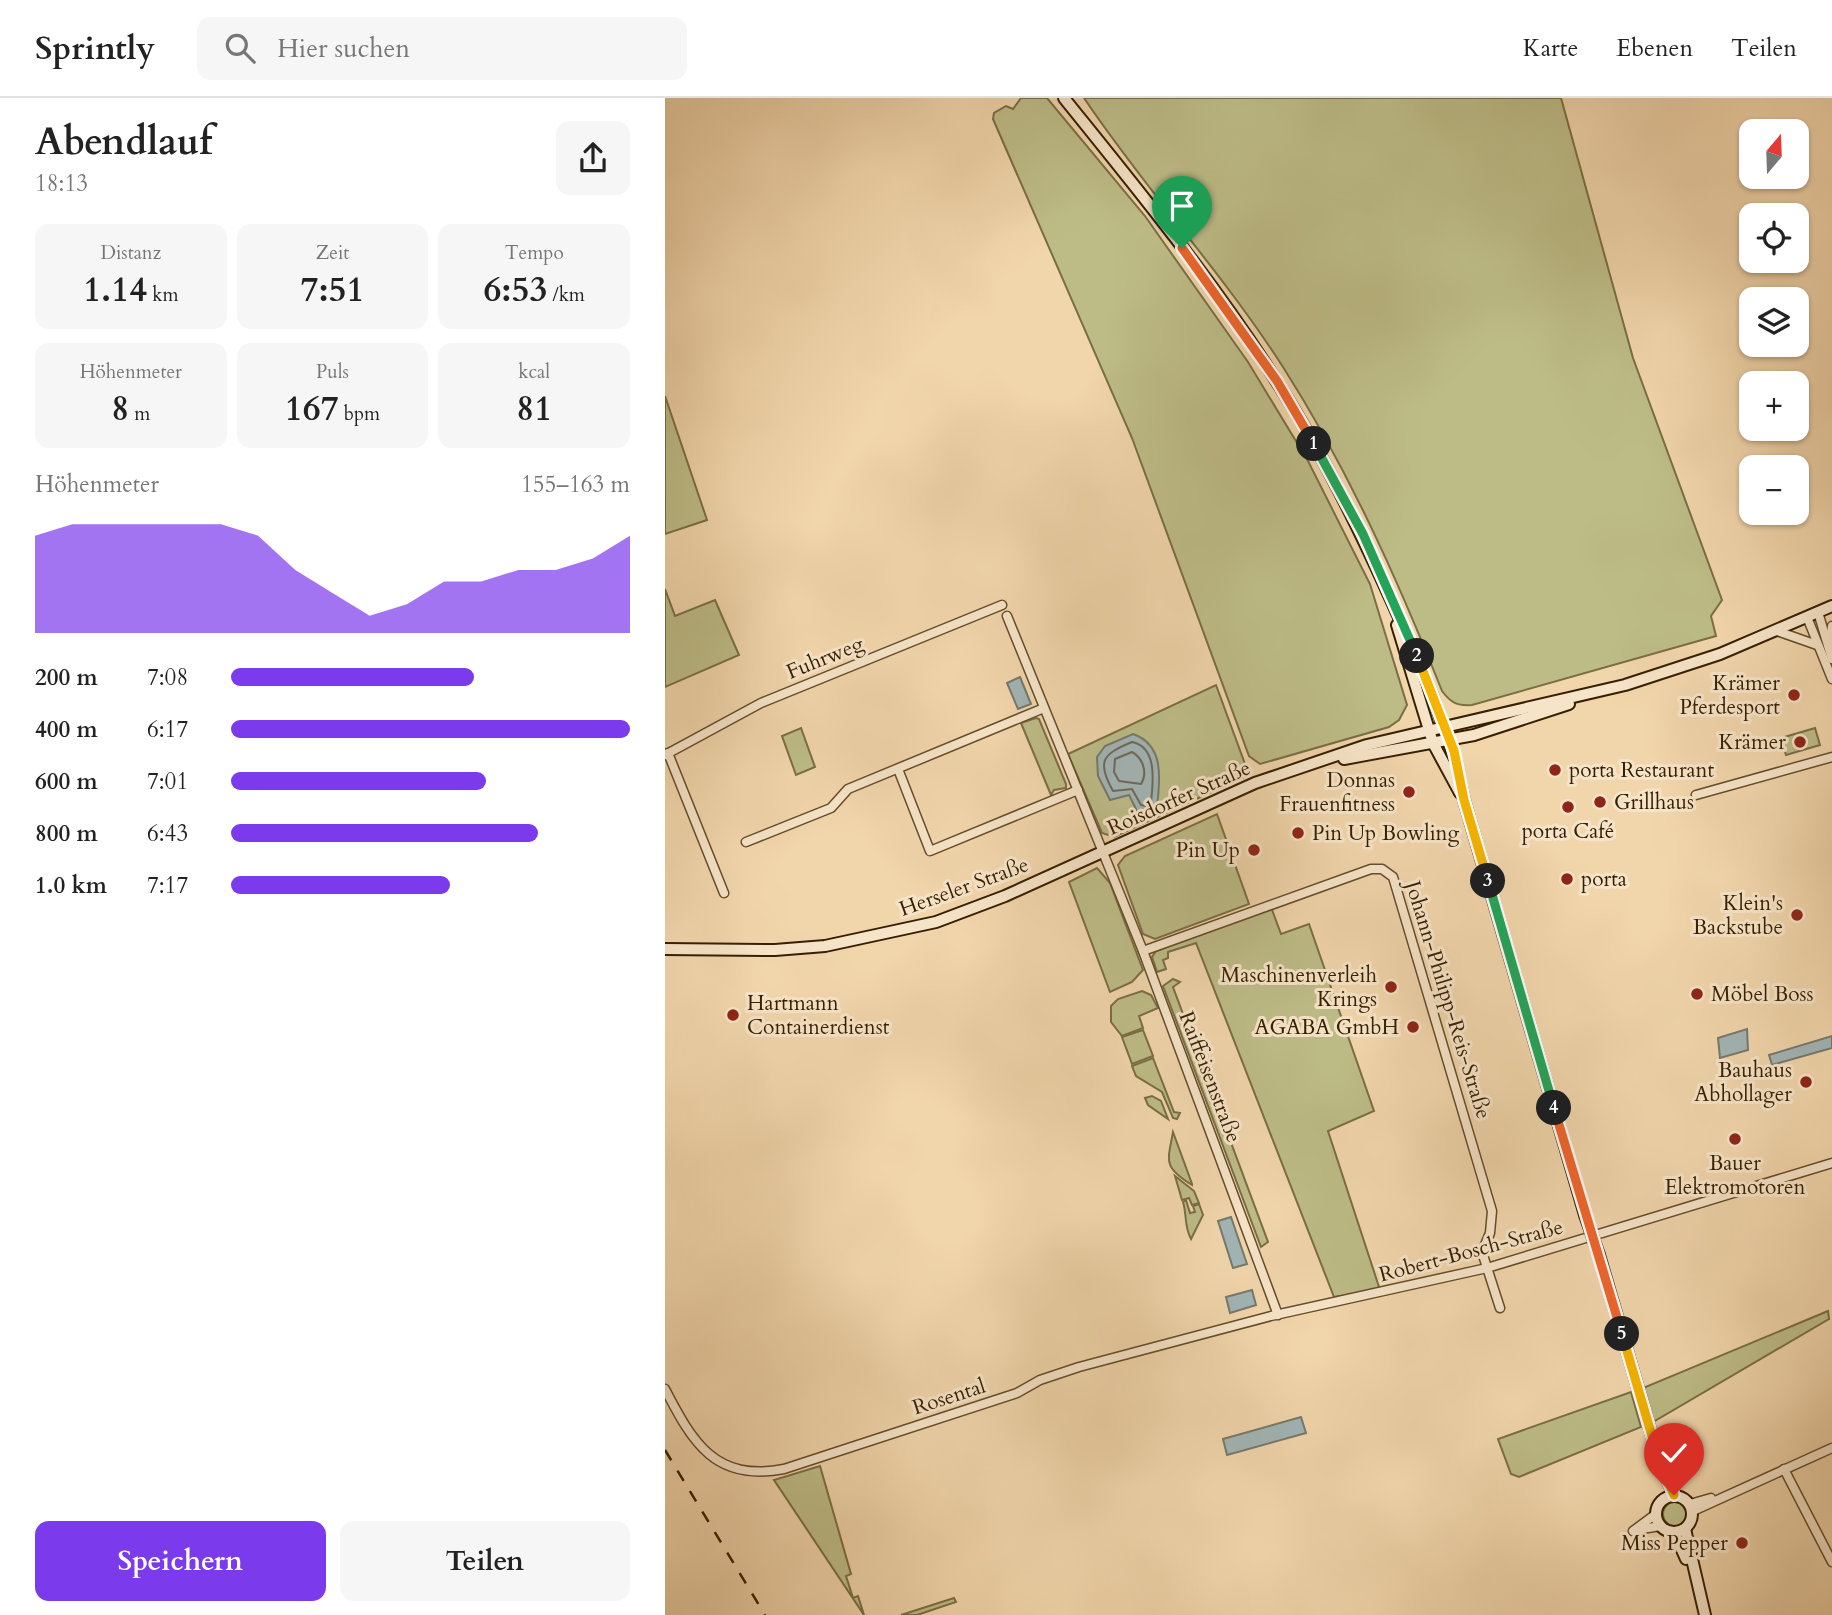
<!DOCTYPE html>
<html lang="de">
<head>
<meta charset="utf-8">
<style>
	:root { --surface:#fff; --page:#f6f6f6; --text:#222; --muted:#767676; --line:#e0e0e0; --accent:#7c3aed }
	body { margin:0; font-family:Cardo,serif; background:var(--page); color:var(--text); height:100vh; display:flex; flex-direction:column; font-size:26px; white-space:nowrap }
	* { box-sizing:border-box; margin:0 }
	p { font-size:23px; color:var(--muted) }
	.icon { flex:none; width:38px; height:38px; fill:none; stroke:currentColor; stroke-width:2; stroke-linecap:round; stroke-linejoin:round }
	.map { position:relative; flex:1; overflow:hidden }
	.drawer { display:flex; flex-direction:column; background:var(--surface); width:665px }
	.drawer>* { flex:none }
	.needle { width:46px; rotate:19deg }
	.tools { position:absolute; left:1074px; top:21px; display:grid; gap:14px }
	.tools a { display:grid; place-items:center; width:70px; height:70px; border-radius:14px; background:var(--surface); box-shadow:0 2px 5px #0004; font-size:35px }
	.pin { position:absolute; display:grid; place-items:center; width:60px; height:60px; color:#fff; margin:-72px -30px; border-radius:50% 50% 50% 0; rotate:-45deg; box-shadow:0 0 7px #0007 }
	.pin .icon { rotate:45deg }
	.km { position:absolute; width:35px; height:35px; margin:-18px; border-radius:50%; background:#222; color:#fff; font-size:19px; line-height:35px; text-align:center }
	.round { display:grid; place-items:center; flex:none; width:74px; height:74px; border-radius:14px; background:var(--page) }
	.head { display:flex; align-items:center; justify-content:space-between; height:119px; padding:0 35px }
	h1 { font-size:38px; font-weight:700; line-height:52px }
	.figures { display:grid; grid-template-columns:repeat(3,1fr); gap:10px; height:119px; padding:7px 35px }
	.figures div { display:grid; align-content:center; border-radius:14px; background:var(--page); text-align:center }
	.figures b { font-size:35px; font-weight:700 }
	.figures small { font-size:19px; font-weight:400 }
	.figures p { font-size:19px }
	.chart { height:196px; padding:14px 35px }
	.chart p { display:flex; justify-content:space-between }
	.chart svg { width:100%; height:126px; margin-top:7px; fill:var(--accent); opacity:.7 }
	.button { display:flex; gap:14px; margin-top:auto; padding:14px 35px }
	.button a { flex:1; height:80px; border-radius:14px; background:var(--accent); color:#fff; font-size:28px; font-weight:700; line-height:80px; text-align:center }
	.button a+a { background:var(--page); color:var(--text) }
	ul { padding:0 35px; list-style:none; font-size:23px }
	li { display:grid; grid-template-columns:112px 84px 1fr; align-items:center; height:52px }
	li i { height:18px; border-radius:9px; background:var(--accent) }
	header { display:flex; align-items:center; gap:42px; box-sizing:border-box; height:98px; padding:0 35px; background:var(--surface); border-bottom:2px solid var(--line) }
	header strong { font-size:33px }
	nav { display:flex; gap:38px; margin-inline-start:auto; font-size:24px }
	.search { width:490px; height:63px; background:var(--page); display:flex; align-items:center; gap:18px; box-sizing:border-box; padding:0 24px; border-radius:14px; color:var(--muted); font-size:26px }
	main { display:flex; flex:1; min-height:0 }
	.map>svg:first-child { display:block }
	.green { fill:#bdbc87; stroke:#7a6e44; stroke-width:2 }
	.water { fill:#a1b5b6; stroke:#76796d; stroke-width:2 }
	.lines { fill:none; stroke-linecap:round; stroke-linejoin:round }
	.shore { stroke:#6c6a5b; stroke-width:2 }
	.minor-casing { stroke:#654c2b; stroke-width:11 }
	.secondary-casing { stroke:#361f00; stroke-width:14 }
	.minor { stroke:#f6e4c8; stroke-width:8 }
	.secondary { stroke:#f6e4c8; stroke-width:10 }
	.rail { stroke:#361f00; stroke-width:2.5; stroke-dasharray:12 12; stroke-linecap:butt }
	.secondary-bridge-casing { stroke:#361f00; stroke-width:14; stroke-linecap:butt }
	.secondary-bridge { stroke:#f6e4c8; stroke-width:10 }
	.split-1-casing { stroke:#fff; stroke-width:14 }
	.split-2-casing { stroke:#fff; stroke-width:14 }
	.split-3-casing { stroke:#fff; stroke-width:14 }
	.split-4-casing { stroke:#fff; stroke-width:14 }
	.split-5-casing { stroke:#fff; stroke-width:14 }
	.split-6-casing { stroke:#fff; stroke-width:14 }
	.split-1 { stroke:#f0652b; stroke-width:9 }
	.split-2 { stroke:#22a559; stroke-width:9 }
	.split-3 { stroke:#f5b400; stroke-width:9 }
	.split-4 { stroke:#22a559; stroke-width:9 }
	.split-5 { stroke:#f0652b; stroke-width:9 }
	.split-6 { stroke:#f5b400; stroke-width:9 }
	.poi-dot { fill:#8f2418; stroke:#f6e4c8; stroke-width:2.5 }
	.labels { text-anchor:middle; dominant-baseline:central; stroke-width:6; stroke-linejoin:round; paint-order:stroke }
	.street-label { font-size:21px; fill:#361f00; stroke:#f6e4c8 }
	.poi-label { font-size:21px; fill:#361f00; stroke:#f6e4c8; text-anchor:end }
</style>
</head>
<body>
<header>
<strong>Sprintly</strong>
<div class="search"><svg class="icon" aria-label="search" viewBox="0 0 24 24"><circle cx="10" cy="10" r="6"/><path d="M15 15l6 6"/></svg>Hier suchen</div>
<nav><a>Karte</a><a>Ebenen</a><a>Teilen</a></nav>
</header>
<main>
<section class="drawer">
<div class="head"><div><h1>Abendlauf</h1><p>18:13</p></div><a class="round"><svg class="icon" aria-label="share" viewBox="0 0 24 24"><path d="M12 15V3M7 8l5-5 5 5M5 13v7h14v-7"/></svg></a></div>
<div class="figures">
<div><p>Distanz</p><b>1.14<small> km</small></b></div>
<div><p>Zeit</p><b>7:51</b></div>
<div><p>Tempo</p><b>6:53<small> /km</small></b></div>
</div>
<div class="figures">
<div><p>Höhenmeter</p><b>8<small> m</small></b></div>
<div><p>Puls</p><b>167<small> bpm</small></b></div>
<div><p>kcal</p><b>81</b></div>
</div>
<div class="chart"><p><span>Höhenmeter</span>155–163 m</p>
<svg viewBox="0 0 160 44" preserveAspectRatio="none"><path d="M0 44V10L10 6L20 6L30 6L40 6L50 6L60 10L70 22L80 30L90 38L100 34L110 26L120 26L130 22L140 22L150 18L160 10V44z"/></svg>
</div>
<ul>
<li><b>200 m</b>7:08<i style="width:61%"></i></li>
<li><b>400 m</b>6:17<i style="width:100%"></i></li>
<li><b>600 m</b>7:01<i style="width:64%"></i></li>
<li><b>800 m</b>6:43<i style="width:77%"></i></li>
<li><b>1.0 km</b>7:17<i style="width:55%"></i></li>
</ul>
<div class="button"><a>Speichern</a><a>Teilen</a></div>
</section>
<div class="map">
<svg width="1167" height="1517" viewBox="0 0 1167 1517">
	<rect width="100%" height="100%" fill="#f1d5ab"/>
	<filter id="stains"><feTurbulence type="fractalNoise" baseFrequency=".00286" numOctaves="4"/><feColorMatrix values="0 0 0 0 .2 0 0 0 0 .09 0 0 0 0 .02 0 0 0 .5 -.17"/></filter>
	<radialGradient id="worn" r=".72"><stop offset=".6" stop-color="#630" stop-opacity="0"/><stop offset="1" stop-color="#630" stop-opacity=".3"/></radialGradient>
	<g class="green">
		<path d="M356,0H382L480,118L583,264L643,363L705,486L742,607L734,622L724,629L595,666L584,658L467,340L328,21L329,15L341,8L348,11Z"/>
		<path d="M419,0H896L968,260L1057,502L1046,518L1051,538L807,607C792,608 786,605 777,593C732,480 683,371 618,269C557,174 480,91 419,0Z"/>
		<path d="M0,298L42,422L0,436Z"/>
		<path d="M0,491L10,518L50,502L74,557L0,589Z"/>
		<path d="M551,587L580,666L579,679L449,739L437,735L403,656Z"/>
		<path d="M371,620L374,621L401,686V690L389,692L386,697L356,625Z"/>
		<path d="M136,630L150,669L131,677L117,638Z"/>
		<path d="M1150,630L1155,647L1121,657L1116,640Z"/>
		<path d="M552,716L584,806L490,841L478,836L453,767L460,758Z"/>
		<path d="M432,770L445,785L478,872L467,884L445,894L404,784Z"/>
		<path d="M606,809L616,836L644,826L709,1013L663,1033L715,1192L669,1199L531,845L503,854V860L498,862L501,871L492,874L487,859L491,853Z"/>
		<path d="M508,881L515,884L508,889L603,1144L596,1149L498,888Z"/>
		<path d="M477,893L486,897L493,910L474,918L478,930L457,938L446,924V908L453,901Z"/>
		<path d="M478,932L488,958L467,966L457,939Z"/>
		<path d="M488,960L509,1014L515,1015L512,1021L508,1020L497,994L471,978L467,968Z"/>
		<path d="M487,998L496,1003L503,1021L483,1007L480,1000Z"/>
		<path d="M508,1034L527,1086V1087C497,1068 503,1063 508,1034Z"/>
		<path d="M510,1078L529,1093L534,1105L527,1107L524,1100L517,1102Z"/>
		<path d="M521,1102L525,1115L530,1114L528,1108L534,1106L538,1117L526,1141C519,1128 522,1117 518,1104Z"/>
		<path d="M1163,1213L1164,1221L988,1324L978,1290Z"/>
		<path d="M966,1294L976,1329L854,1379L846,1376L833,1341Z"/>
		<path d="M155,1368L186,1476L181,1478L188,1500L193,1498L199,1517L109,1382Z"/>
		<circle cx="1010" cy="1416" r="12"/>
		<path d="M289,1500L291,1504L252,1517H236Z"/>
	</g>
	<g class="water">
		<path d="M355,579L366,606L353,611L342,585Z"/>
		<path d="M468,636C500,647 495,682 492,709L483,715H473L464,697L445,702L433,678L432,659L440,648Z"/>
		<path d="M1082,931L1083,952L1055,960L1053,940Z"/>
		<path d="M1167,938V950L1107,967L1104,957Z"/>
		<path d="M566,1119L582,1166L568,1170L553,1123Z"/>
		<path d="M587,1192L591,1207L565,1215L561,1199Z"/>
		<path d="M636,1319L641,1335L562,1357L558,1341Z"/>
	</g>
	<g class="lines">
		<g class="shore">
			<path d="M467,644C493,649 488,685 486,704L481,708L476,707L467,691L448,693C431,663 438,656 467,644Z"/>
			<path d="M467,654C478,660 483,675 476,686L454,683L449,674L450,661Z"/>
		</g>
		<g class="minor-casing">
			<g id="minor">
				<path d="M1153,514L1167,561"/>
				<path d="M342,518L478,853L613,1217"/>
				<path d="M1142,519L1167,581"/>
				<path d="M1112,533L1152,547"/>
				<path d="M1165,543L1167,528"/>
				<path d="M3,655L59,795"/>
				<path d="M0,657L96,605L337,507"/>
				<path d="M233,671L265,753L413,692"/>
				<path d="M1031,697L1167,659"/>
				<path d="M81,744L166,710L183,691L379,610"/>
				<path d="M478,853L706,771H717L728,779L827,1113L825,1135L817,1154L835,1210"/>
				<path d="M0,1291C28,1345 50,1384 119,1371L352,1295L375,1282L414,1269L606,1218L822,1170L1167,1065"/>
				<path d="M1119,1371L1167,1464"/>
				<path d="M1025,1406L1046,1400"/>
				<path d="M1028,1413L1167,1350"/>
				<path d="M971,1432L995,1428"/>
				<path d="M968,1433L991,1416"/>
			</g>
		</g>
		<g class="secondary-casing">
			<g id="secondary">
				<path d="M399,0C473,92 549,184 612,284C657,354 693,428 727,504C756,568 785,633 799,702L920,1117"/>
				<path d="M732,527L768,645L795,695"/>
				<path d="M679,661L809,637L904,606"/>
				<path d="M0,851L110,852L160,848L271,824L340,798L590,685L702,647L960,587L1055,556L1167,508"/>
				<path d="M934,1157L994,1362L1009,1397"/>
				<circle cx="1009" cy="1416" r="18"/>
				<path d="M1020,1431L1040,1517"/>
				<path d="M1009,1434L1021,1461"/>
			</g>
		</g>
		<use href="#minor" class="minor"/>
		<use href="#secondary" class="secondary"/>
		<path class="rail" d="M0,1352L100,1517"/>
		<g class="secondary-bridge-casing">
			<path id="secondary-bridge" d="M920,1117L934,1157"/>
		</g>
		<use href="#secondary-bridge" class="secondary-bridge"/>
	</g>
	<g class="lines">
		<g class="split-1-casing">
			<path id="split-1" d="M517,150L612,283L649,346"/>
		</g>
		<g class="split-2-casing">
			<path id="split-2" d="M649,346L698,436L752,558"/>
		</g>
		<g class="split-3-casing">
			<path id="split-3" d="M752,558L789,653L799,702L823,783"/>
		</g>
		<g class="split-4-casing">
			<path id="split-4" d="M823,783L889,1010"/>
		</g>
		<g class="split-5-casing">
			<path id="split-5" d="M889,1010L957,1236"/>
		</g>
		<g class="split-6-casing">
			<path id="split-6" d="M957,1236L994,1362L1009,1397"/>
		</g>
		<use href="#split-1" class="split-1"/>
		<use href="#split-2" class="split-2"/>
		<use href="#split-3" class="split-3"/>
		<use href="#split-4" class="split-4"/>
		<use href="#split-5" class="split-5"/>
		<use href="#split-6" class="split-6"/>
	</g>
	<g class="poi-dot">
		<circle cx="1129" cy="597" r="7"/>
		<circle cx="1135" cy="644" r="7"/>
		<circle cx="890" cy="672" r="7"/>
		<circle cx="744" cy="694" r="7"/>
		<circle cx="935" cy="704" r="7"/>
		<circle cx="903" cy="709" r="7"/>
		<circle cx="633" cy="735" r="7"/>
		<circle cx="589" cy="752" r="7"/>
		<circle cx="902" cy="781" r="7"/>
		<circle cx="1132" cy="817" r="7"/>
		<circle cx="726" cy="889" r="7"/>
		<circle cx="1032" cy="896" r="7"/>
		<circle cx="68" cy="917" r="7"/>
		<circle cx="748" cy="929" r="7"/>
		<circle cx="1141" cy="984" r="7"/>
		<circle cx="1070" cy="1041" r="7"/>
		<circle cx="1077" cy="1445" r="7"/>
	</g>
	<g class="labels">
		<g class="street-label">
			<text transform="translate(160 560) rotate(-22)">Fuhrweg</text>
			<text transform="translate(514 700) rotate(-24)">Roisdorfer Straße</text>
			<text transform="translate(299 789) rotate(-20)">Herseler Straße</text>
			<text transform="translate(783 902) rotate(73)">Johann-Philipp-Reis-Straße</text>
			<text transform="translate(545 979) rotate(69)">Raiffeisenstraße</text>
			<text transform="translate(806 1153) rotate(-15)">Robert-Bosch-Straße</text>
			<text transform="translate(284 1299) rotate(-18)">Rosental</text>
		</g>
		<g class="poi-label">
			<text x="1115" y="585">Krämer<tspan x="1115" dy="24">Pferdesport</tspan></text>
			<text x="1121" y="644">Krämer</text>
			<text x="904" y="672" text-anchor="start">porta Restaurant</text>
			<text x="730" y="682">Donnas<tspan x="730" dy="24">Frauenfitness</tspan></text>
			<text x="949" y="704" text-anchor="start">Grillhaus</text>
			<text x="903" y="733" text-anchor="middle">porta Café</text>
			<text x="647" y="735" text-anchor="start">Pin Up Bowling</text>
			<text x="575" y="752">Pin Up</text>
			<text x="916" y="781" text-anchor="start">porta</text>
			<text x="1118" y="805">Klein's<tspan x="1118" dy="24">Backstube</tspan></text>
			<text x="712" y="877">Maschinenverleih<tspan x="712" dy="24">Krings</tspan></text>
			<text x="1046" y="896" text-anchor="start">Möbel Boss</text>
			<text x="82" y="905" text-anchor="start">Hartmann<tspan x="82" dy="24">Containerdienst</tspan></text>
			<text x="734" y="929">AGABA GmbH</text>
			<text x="1127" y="972">Bauhaus<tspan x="1127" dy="24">Abhollager</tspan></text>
			<text x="1070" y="1065" text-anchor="middle">Bauer<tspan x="1070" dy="24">Elektromotoren</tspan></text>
			<text x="1063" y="1445">Miss Pepper</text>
		</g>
	</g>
	<rect width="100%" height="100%" filter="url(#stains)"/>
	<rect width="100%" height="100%" fill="url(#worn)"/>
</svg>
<div class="tools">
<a><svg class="needle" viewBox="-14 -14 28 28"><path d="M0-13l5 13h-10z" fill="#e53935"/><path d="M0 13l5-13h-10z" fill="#767676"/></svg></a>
<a><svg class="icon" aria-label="locate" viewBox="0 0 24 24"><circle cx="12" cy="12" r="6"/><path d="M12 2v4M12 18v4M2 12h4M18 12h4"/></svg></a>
<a><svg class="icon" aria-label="layers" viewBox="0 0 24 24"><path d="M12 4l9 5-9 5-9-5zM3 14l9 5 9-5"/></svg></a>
<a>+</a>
<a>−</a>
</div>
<div class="pin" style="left:517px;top:150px;background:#1e9e55"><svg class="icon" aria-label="arrive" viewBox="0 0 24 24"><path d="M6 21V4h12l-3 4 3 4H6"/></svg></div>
<div class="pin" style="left:1009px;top:1397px;background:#d93025"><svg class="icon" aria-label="check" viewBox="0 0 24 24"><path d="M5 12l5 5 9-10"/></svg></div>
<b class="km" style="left:649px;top:346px">1</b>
<b class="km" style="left:752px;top:558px">2</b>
<b class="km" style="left:823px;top:783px">3</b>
<b class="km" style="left:889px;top:1010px">4</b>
<b class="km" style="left:957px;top:1236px">5</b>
</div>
</main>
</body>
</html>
